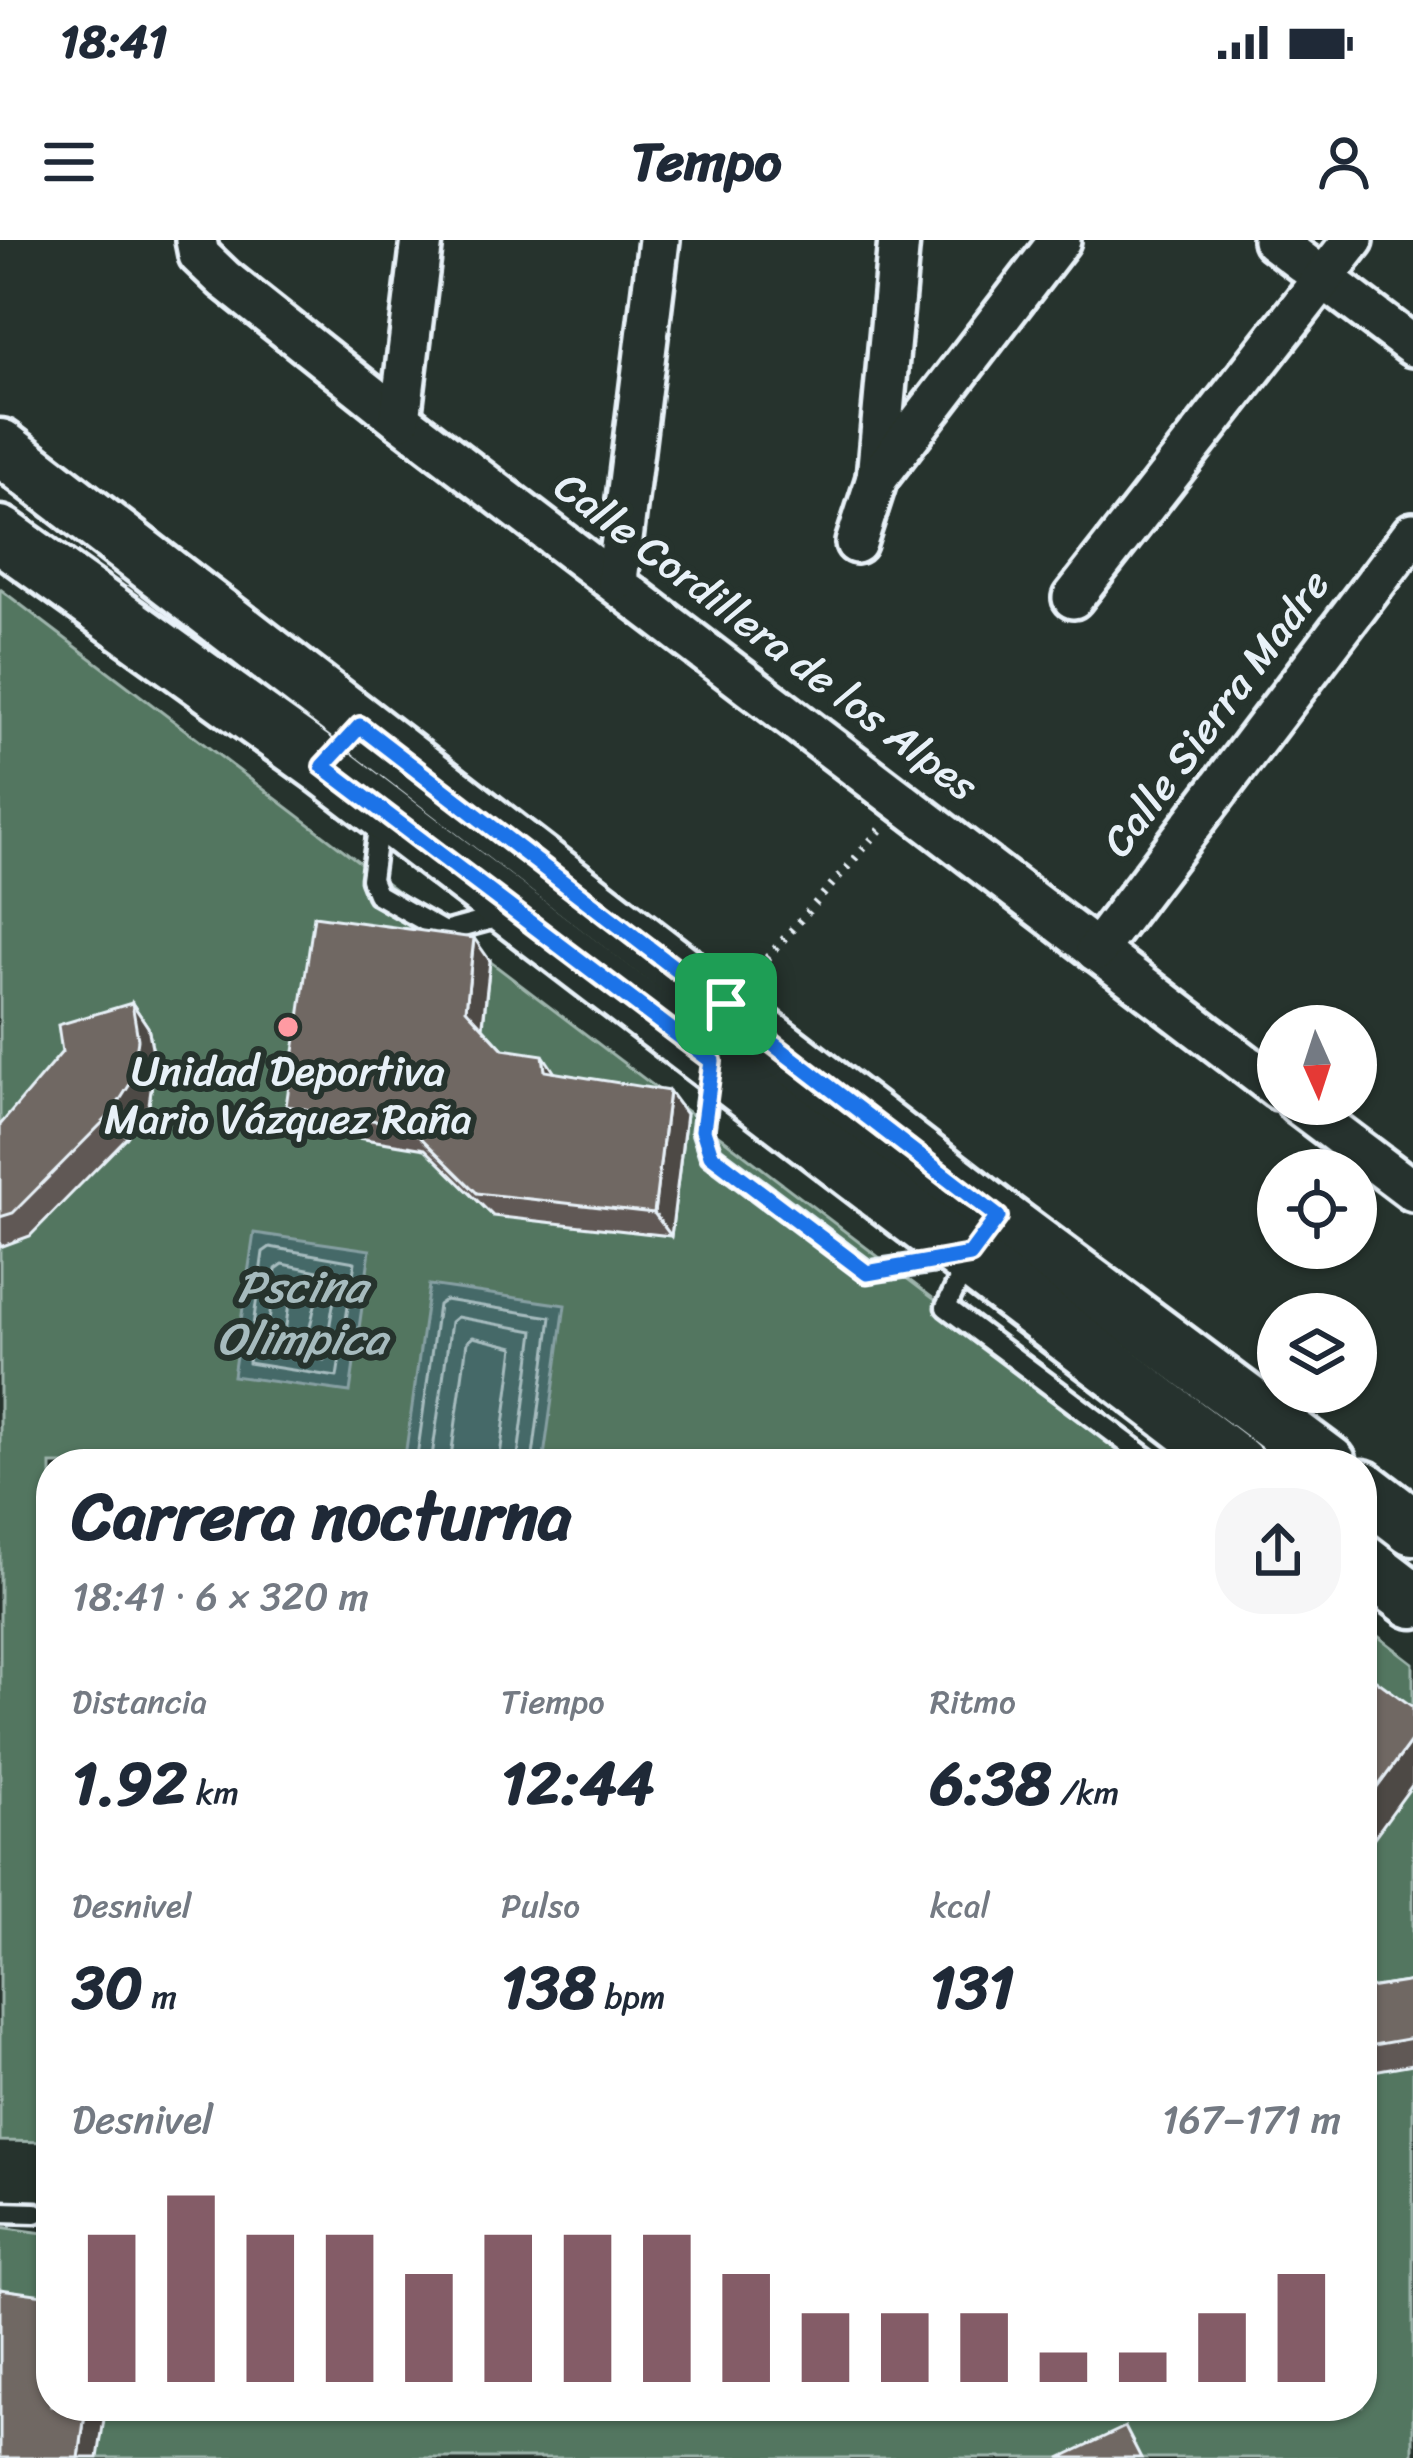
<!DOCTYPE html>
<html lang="es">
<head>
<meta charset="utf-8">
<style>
	:root { --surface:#fff; --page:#f6f6f7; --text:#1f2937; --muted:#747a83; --accent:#845c67 }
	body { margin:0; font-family:Sriracha,sans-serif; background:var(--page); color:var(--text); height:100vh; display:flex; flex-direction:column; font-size:45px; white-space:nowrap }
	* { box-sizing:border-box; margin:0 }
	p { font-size:39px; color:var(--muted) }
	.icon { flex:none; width:66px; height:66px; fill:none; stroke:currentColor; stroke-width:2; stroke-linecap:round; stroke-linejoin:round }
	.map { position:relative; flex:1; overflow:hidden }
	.drawer { position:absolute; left:36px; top:1209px; width:1341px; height:972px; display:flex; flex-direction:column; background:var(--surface); border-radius:48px; box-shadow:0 3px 9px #0004 }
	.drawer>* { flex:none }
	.needle { width:78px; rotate:177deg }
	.buttons { position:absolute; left:1257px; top:765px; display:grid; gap:24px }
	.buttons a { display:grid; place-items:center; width:120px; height:120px; border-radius:50%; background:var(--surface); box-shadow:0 3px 9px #0004; font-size:60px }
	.pin { position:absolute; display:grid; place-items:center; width:102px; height:102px; color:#fff; margin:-51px; border-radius:24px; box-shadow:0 6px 18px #0006 }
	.round { display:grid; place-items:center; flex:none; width:126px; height:126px; border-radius:48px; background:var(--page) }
	.headline { display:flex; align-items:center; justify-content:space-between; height:204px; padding:0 36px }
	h1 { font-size:66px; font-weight:700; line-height:90px }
	.stats { display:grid; grid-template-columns:repeat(3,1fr); gap:18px; height:204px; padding:12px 36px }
	.stats div { display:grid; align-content:center }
	.stats b { font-size:60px; font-weight:700 }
	.stats small { font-size:33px; font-weight:400 }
	.stats p { font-size:33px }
	.chart { height:336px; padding:24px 36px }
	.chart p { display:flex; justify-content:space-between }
	.chart svg { width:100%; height:216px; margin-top:12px; stroke:var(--accent); stroke-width:6 }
	.status { display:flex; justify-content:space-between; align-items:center; height:84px; padding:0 60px; background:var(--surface); direction:ltr }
	.status svg { height:33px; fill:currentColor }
	header { display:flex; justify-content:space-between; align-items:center; height:156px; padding:0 36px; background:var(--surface); font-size:54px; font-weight:700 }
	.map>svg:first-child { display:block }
	.green { fill:#537660; stroke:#9eb4ac; stroke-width:3 }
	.water { fill:#446968; stroke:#869fa2; stroke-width:3 }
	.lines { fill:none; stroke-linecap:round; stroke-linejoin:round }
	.shore { stroke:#a6bbbe; stroke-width:3 }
	.lane-casing { stroke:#e8f1f8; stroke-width:27 }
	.street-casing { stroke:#e8f1f8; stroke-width:48 }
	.secondary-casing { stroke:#e8f1f8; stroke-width:63 }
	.path { stroke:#e8f1f8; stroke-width:8; stroke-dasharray:3 9; stroke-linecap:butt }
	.lane { stroke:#26332d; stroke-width:18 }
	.street { stroke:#26332d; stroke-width:39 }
	.secondary { stroke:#26332d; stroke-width:54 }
	.wall { fill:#605955; stroke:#e8f1f8; stroke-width:3 }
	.shaded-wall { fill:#4e4945; stroke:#e8f1f8; stroke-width:3 }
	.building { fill:#706863; stroke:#e8f1f8; stroke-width:3 }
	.route-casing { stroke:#fff; stroke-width:24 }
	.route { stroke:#1a73e8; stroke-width:15 }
	.poi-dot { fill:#ff9aa2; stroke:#26332d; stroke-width:4.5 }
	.labels { text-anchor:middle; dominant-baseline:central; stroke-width:12; stroke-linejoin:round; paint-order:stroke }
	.street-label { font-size:42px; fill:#e8f1f8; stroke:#26332d }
	.poi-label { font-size:42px; fill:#e8f1f8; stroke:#26332d }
	.water-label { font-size:45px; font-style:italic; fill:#a6bbbe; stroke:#26332d }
</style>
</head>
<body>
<div class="status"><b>18:41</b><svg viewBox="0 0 49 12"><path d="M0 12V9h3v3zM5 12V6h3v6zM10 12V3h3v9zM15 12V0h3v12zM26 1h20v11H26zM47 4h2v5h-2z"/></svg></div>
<header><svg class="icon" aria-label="menu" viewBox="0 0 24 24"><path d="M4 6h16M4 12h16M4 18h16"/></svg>Tempo<svg class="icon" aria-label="person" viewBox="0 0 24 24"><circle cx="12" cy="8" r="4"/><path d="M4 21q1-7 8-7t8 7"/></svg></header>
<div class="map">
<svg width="1413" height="2218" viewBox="0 0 1413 2218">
	<rect width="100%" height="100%" fill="#26332d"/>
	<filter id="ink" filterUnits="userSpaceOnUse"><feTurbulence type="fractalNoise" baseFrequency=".00833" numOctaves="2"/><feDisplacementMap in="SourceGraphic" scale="24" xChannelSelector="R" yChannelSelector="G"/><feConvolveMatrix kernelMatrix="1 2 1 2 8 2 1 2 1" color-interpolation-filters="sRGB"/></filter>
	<g filter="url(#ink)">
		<g class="green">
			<path d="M0,349L1151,1224H51V1902L0,1901Z"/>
			<path d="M1362,1384L1413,1423V2218H0V1987L51,1994V2166H1362Z"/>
		</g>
		<g class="water">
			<path d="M254,993L370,1010L350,1152L233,1136Z"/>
			<path d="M429,1045L565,1065L543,1224H404Z"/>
		</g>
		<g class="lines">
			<g class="shore">
				<path d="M270,1007L355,1022L337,1137L248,1123L263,1012Z"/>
				<path d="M283,1024L338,1035L324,1120L265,1110L276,1029Z"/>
				<path d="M297,1045L318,1052L307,1100L285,1093L291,1049Z"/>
				<path d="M416,1224L438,1065L445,1060L551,1077L532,1224"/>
				<path d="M431,1224L451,1082L457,1077L534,1091L517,1224"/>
				<path d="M450,1224L467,1102L473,1097L514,1107L499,1224"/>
			</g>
			<g class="lane-casing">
				<g id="lane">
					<path d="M379,581L371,639L377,654L444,692L503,676"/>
					<path d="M711,833L703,891L711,915L867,1032L954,1019"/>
					<path d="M966,1025L946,1067L1155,1224"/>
					<path d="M0,1972L36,1973"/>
				</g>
			</g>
			<g class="street-casing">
				<g id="street">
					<path d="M196,0L199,15L224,39L400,179L1278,849"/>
					<path d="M1273,0L1413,106"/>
					<path d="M400,179L422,0"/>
					<path d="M877,238L899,0"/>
					<path d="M856,303L877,238L1060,0"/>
					<path d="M617,340L659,0"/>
					<path d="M1073,358L1353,0"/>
					<path d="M1096,711L1413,293"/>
					<path d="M1298,864L1413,951"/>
				</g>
			</g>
			<g class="secondary-casing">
				<g id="secondary">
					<path d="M0,207L998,977L1329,1224"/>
					<path d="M0,294L323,526L1237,1224"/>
					<path d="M1362,1248L1413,1287"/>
					<path d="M1362,1321L1413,1360"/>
				</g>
			</g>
			<path class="path" d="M751,736L880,590"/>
			<use href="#lane" class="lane"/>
			<use href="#street" class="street"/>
			<use href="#secondary" class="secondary"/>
		</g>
		<g class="wall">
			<path d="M490,721L483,787L503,809L555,833L686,874L671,996L493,976L425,909L303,889L286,866Z"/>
			<path d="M132,763L148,787L155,822L149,864L127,897L30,996L0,1007V885Z"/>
			<path d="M1413,1741V1824L1362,1833V1749Z"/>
		</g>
		<g class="shaded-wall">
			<path d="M474,698L490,721L482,792L466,769Z"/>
			<path d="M132,763L148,787L155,822L149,864L127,897L111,874Z"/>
			<path d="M543,815L559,839L545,831Z"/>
			<path d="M669,851L686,874L671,996L654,973Z"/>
			<path d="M1413,1499V1544L1362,1614V1568Z"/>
			<path d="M86,2166H106L98,2218H79Z"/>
		</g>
		<g class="building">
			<path d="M314,676L474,698L466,769L503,809L543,815L545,831L669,851L654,973L477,953L409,886L286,866Z"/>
			<path d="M132,763L138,799L132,841L111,874L13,973L0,977V885L62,812L58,785Z"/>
			<path d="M1061,1213L1076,1224H1053Z"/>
			<path d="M1362,1430L1413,1467V1499L1362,1568Z"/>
			<path d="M1413,1741V1798L1362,1807V1749Z"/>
			<path d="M0,2049L51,2056V2166H86L79,2218H0Z"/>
			<path d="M1125,2187L1141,2218H1060Z"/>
		</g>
	</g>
	<g class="lines" filter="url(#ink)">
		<g class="route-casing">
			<path id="route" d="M360,486L998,977L970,1015L867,1033L711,915L703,890L712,821L323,526Z"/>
		</g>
		<use href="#route" class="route"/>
	</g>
	<circle class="poi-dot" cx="288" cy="787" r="12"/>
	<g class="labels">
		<g class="street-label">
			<text transform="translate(766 396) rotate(37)">Calle Cordillera de los Alpes</text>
			<text transform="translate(1216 473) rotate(-53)">Calle Sierra Madre</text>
		</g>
		<g class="poi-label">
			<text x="288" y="831">Unidad Deportiva<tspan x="288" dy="48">Mario Vázquez Raña</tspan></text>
		</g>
		<g class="water-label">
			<text x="302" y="1047">Pscina<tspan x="302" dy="52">Olimpica</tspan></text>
		</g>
	</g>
</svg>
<div class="buttons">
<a><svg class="needle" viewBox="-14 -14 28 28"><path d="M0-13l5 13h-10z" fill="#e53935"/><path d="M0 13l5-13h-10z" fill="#747a83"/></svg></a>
<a><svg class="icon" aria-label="locate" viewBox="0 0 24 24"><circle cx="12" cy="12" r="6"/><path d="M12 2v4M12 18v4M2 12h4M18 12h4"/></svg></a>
<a><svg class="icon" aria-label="layers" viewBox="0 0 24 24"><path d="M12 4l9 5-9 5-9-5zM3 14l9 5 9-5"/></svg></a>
</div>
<div class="pin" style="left:726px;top:764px;background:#1e9e55"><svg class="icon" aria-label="arrive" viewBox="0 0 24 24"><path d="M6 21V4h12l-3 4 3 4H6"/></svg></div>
<section class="drawer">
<div class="headline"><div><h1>Carrera nocturna</h1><p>18:41 · 6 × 320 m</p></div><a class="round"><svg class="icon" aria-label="share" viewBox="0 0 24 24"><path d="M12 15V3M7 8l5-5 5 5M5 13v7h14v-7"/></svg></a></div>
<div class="stats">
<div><p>Distancia</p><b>1.92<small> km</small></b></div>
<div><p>Tiempo</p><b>12:44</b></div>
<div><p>Ritmo</p><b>6:38<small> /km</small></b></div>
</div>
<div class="stats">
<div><p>Desnivel</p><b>30<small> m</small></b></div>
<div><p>Pulso</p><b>138<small> bpm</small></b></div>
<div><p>kcal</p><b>131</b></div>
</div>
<div class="chart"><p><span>Desnivel</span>167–171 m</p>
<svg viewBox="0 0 160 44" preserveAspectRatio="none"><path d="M5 44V14M15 44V6M25 44V14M35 44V14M45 44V22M55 44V14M65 44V14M75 44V14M85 44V22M95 44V30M105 44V30M115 44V30M125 44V38M135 44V38M145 44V30M155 44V22"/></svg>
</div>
</section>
</div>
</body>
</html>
